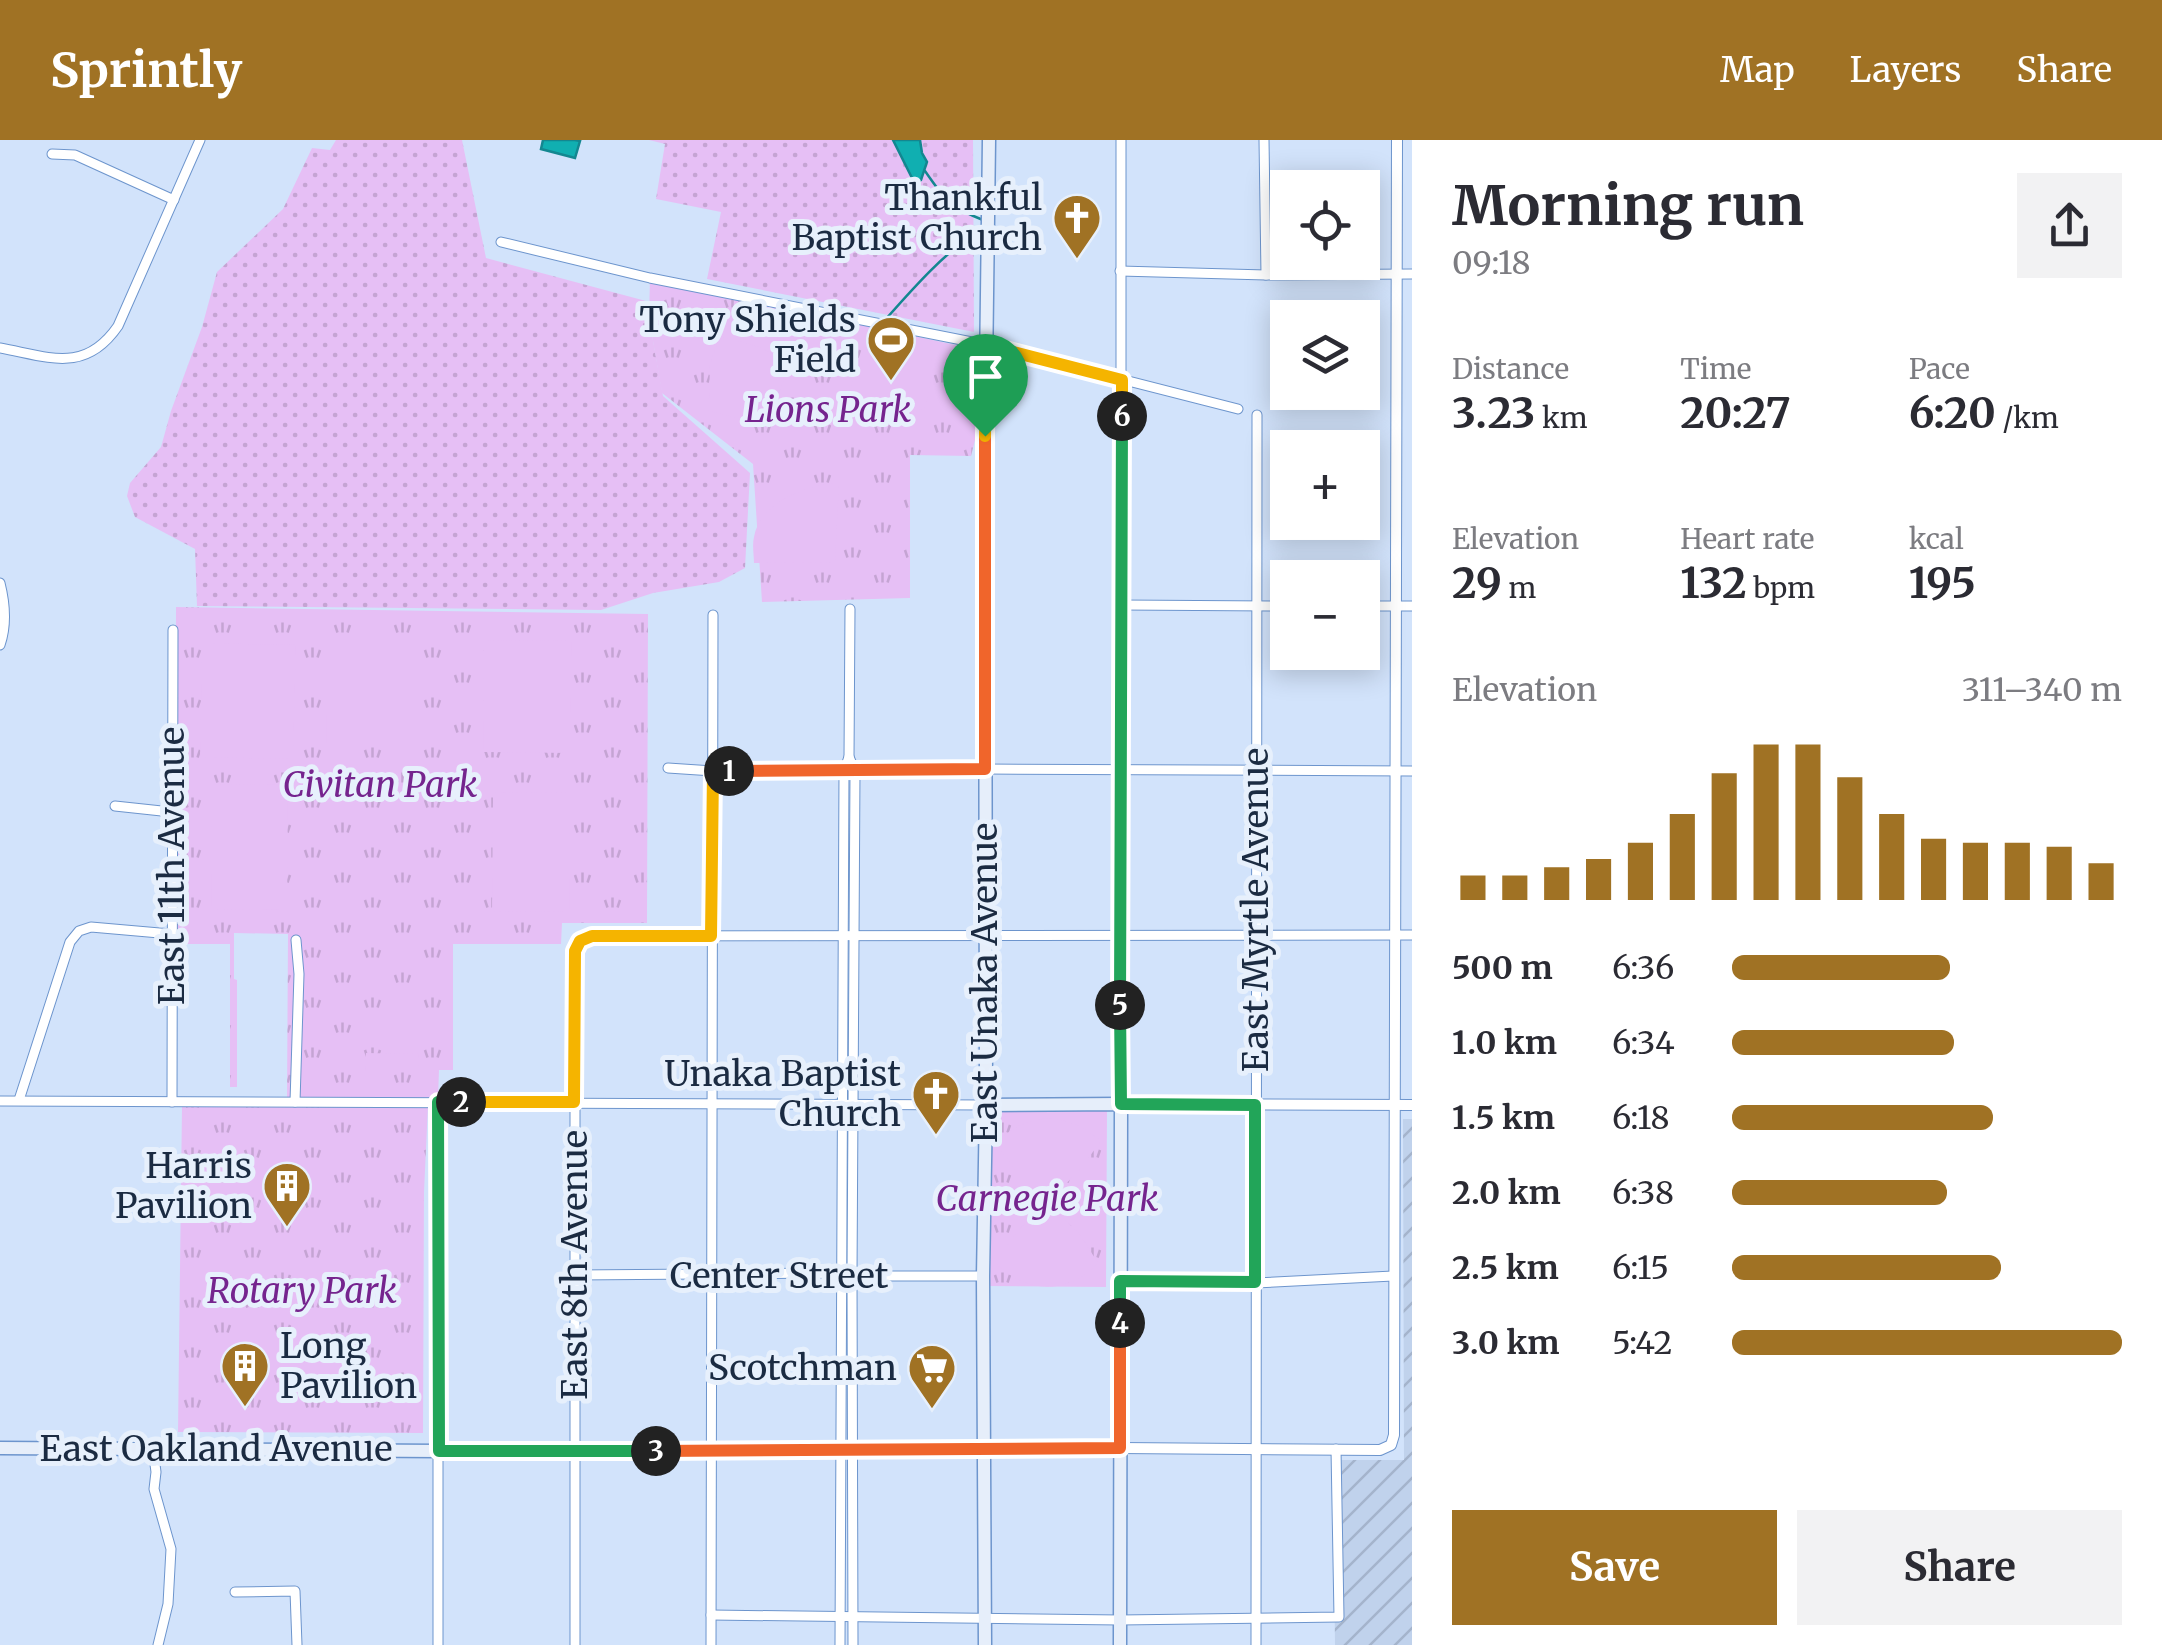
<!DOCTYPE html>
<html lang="en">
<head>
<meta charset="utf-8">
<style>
	:root { --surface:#fff; --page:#f2f2f3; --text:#2b2b33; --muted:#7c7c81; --accent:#a07224 }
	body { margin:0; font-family:Merriweather,serif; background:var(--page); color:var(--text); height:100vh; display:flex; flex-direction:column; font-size:38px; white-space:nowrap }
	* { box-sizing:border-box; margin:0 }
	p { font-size:32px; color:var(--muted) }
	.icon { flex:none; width:55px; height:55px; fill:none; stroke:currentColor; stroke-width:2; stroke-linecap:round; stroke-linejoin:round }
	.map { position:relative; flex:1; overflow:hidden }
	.drawer { display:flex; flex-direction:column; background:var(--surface); width:750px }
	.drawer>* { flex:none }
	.controls { position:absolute; left:1270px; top:30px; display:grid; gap:20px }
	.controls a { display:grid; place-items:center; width:110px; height:110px; border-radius:0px; background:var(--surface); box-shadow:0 5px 25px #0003; font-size:50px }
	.pin { position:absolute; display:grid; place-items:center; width:85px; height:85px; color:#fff; margin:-102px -42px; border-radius:50% 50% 50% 0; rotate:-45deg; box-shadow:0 0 10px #0007 }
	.pin .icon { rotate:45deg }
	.km { position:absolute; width:50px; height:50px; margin:-25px; border-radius:50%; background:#222; color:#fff; font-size:28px; line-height:50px; text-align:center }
	.round { display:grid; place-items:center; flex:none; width:105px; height:105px; border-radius:0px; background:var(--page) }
	.summary { display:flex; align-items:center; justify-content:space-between; height:170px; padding:0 40px }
	h1 { font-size:55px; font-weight:700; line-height:75px }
	.figures { display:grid; grid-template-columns:repeat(3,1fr); gap:15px; height:170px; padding:10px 40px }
	.figures div { display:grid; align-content:center }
	.figures b { font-size:42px; font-weight:700 }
	.figures small { font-size:28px; font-weight:400 }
	.figures p { font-size:28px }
	.chart { height:280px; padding:20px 40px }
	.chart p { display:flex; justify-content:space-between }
	.chart svg { width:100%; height:180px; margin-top:10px; stroke:var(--accent); stroke-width:6 }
	.action { display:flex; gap:20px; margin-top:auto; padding:20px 40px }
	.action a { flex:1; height:115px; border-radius:0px; background:var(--accent); color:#fff; font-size:40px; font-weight:700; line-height:115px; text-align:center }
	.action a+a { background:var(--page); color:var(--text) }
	ul { padding:0 40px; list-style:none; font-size:32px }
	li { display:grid; grid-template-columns:160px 120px 1fr; align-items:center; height:75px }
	li i { height:25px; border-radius:12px; background:var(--accent) }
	header { display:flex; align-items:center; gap:60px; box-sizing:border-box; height:140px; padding:0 50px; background:var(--accent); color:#fff }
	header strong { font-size:48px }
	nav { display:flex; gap:55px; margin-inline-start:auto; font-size:35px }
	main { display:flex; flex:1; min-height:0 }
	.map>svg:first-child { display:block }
	.industrial { fill:url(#industrial-furrows) }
	.grass { fill:url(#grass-dots) }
	.park { fill:url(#park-tufts) }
	.garden { fill:#e6bff5 }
	.water { fill:#10afb1; stroke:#138790; stroke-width:2.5 }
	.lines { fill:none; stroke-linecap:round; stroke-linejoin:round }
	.stream { stroke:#138790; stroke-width:2.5 }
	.minor-casing { stroke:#6d95cd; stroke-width:11 }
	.tertiary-casing { stroke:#6d95cd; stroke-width:12 }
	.secondary-casing { stroke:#6d95cd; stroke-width:15 }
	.minor { stroke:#fff; stroke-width:9 }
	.tertiary { stroke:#fff; stroke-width:10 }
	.secondary { stroke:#e6eefa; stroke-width:12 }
	.split-1-casing { stroke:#fff; stroke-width:20 }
	.split-2-casing { stroke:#fff; stroke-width:20 }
	.split-3-casing { stroke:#fff; stroke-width:20 }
	.split-4-casing { stroke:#fff; stroke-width:20 }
	.split-5-casing { stroke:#fff; stroke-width:20 }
	.split-6-casing { stroke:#fff; stroke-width:20 }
	.split-7-casing { stroke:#fff; stroke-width:20 }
	.split-1 { stroke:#f0652b; stroke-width:12 }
	.split-2 { stroke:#f5b400; stroke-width:12 }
	.split-3 { stroke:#22a559; stroke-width:12 }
	.split-4 { stroke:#f0652b; stroke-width:12 }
	.split-5 { stroke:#22a559; stroke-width:12 }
	.split-6 { stroke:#22a559; stroke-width:12 }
	.split-7 { stroke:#f5b400; stroke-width:12 }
	.labels { text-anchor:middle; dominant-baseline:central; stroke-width:10; stroke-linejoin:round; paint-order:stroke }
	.poi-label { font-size:35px; fill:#1b2b42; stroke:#e7f0fc; text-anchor:end }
	.park-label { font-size:35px; font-style:italic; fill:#75248e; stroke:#e7f0fc }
	.street-label { font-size:35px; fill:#1b2b42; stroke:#e7f0fc }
</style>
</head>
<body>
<header>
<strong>Sprintly</strong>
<nav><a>Map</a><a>Layers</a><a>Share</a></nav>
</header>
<main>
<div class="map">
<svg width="1412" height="1505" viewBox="0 0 1412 1505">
	<defs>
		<pattern id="industrial-furrows" width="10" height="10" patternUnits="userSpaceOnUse" patternTransform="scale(2.5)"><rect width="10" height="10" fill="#c0d2ec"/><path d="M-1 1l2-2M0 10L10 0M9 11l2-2" fill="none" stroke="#a4b4cc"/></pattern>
		<pattern id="grass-dots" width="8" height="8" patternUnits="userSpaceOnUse" patternTransform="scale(2.5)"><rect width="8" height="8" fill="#e6bff5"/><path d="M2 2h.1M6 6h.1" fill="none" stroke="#c5a4d3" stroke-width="1.8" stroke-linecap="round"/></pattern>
		<pattern id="park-tufts" width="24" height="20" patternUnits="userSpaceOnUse" patternTransform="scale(2.5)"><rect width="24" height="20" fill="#e6bff5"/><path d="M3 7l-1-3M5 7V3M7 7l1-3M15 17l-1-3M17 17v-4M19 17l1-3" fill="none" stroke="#c5a4d3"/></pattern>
	</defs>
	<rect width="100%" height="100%" fill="#d2e3fb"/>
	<path class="industrial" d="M1403,979H1412V1505H1335L1333,1320H1404Z"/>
	<g class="grass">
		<path d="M336,0H462L486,118L646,161L663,256L750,333L745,428L719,442L653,453L601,470L197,466L195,409L135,377L127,356L130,343L161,307L171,271L202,187L217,132L283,69L312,8L330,10Z"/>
		<path d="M649,0H973L974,192L707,139L721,72L656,59L665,4Z"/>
	</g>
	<g class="park">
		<path d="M650,138L978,210L977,292L971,316L910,315V458L762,462L753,324L662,253L649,178Z"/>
		<path d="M176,467L648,474L647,783H562L561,804H453V930H439L438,958H287L288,794L234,793V839L237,840V947H230V804H175Z"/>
		<path d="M428,965L424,1052L423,1293L178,1292L182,966Z"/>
		<path d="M988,971H1107L1106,1147L986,1146Z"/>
	</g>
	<g class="garden">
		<path d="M910,196L930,201L933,232L926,266L915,273L847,266C851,228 872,203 910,196Z"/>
		<path d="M719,197C740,201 776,208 787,227L781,249L765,275L737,278L706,270L709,258L710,225Z"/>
		<path d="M833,343H839L835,422L754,423C754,415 752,405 754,397C760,363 803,347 833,343Z"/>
		<path d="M327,495H415V606H326Z"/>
		<path d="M484,500L572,501L570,613L483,612Z"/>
		<path d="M202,503L296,505L293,619L200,617Z"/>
		<path d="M212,644L288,645L287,770L211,769Z"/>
		<path d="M493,652L569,653L570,772L492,771Z"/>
		<rect x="390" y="864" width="28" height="36"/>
		<path d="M366,913L419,914L418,931H365Z"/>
		<path d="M1050,978C1072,981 1084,987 1101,1001L1078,1032L1050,1059H1043L1015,1031L996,1002C1013,987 1027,980 1050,978Z"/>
		<path d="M1050,1066L1079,1093L1098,1123C1067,1156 1027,1153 995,1123C1008,1105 1028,1072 1050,1066Z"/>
	</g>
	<g class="water">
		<path d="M543,0H575L580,1L575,18L541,9Z"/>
		<path d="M893,0H920L922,13L927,22L921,40L915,44Z"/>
	</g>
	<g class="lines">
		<g class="stream">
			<path d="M925,31C947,62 948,66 983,80"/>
			<path d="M885,180C915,146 944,113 982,88"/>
		</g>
		<g class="minor-casing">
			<g id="minor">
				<path d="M1121,0V964"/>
				<path d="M1264,0L1266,135"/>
				<path d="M52,14L75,15L174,60"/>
				<path d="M501,102L650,138L987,205L1238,269"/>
				<path d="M1120,131L1266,135L1412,134"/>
				<path d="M0,208C49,217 85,234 118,186L200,0"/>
				<path d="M0,443C5,463 7,485 0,505"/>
				<path d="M1121,465L1288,466"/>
				<path d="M1362,466H1412"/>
				<path d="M849,617L855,631L852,1136L853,1505"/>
				<path d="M668,628L713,631L985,629L1412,631"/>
				<path d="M115,666L171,672"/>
				<path d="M19,960L70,802L79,791L91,787L171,794"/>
				<path d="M0,961L986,965"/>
				<path d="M172,962L173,490"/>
				<path d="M295,962L299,834L296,800"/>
				<path d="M438,962V1505"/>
				<path d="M575,1135L842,1133L852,1136H983"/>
				<path d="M1120,1141L1255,1143L1393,1136"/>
				<path d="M153,1309L156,1332L154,1349L171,1409L168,1464L158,1505"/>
				<path d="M235,1452L295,1451L297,1505"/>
				<path d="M711,1475L1120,1480L1339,1477L1336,1309"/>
				<path d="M575,1505V811L580,801L592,796L1412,795"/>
				<path d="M711,1505L713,475"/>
				<path d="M840,1505L844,631L849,617L850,469"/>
				<path d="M1256,1505L1257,275"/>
			</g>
		</g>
		<g class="tertiary-casing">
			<g id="tertiary">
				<path d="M1121,964L1412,965"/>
				<path d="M1120,1308L1380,1310L1391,1305L1394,1295L1397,0"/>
			</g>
		</g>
		<g class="secondary-casing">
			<g id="secondary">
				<path d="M986,965L1121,964L1120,1505"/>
				<path d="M0,1308L439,1311L1120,1308"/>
				<path d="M985,1505L983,1136L986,965L985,309L989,0"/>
			</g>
		</g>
		<use href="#minor" class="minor"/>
		<use href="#tertiary" class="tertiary"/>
		<use href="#secondary" class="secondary"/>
	</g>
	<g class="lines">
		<g class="split-1-casing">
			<path id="split-1" d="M729,631L985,629V296"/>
		</g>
		<g class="split-2-casing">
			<path id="split-2" d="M461,962H574L575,811L580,801L592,796H711L713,631H729"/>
		</g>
		<g class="split-3-casing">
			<path id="split-3" d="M461,962H438L439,1311H656"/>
		</g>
		<g class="split-4-casing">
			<path id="split-4" d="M656,1311L1120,1308V1183"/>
		</g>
		<g class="split-5-casing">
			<path id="split-5" d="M1120,1183V1141L1255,1142V965L1121,964L1120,865"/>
		</g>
		<g class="split-6-casing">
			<path id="split-6" d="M1120,865L1122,276"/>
		</g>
		<g class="split-7-casing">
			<path id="split-7" d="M985,296L986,205L1122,240V276"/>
		</g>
		<use href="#split-1" class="split-1"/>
		<use href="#split-2" class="split-2"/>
		<use href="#split-3" class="split-3"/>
		<use href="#split-4" class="split-4"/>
		<use href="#split-5" class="split-5"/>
		<use href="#split-6" class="split-6"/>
		<use href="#split-7" class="split-7"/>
	</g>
	<defs>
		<g id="church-pin" transform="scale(2.5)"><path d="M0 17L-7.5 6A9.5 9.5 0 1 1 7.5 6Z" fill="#a07224" stroke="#e7f0fc"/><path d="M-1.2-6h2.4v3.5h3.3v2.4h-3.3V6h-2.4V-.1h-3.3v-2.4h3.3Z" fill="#fff"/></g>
		<g id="stadium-pin" transform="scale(2.5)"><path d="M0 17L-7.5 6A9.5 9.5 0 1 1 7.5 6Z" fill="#a07224" stroke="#e7f0fc"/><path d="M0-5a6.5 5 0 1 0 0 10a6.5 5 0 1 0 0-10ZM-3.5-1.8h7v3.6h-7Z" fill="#fff"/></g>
		<g id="building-pin" transform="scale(2.5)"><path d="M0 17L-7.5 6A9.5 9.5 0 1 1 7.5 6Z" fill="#a07224" stroke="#e7f0fc"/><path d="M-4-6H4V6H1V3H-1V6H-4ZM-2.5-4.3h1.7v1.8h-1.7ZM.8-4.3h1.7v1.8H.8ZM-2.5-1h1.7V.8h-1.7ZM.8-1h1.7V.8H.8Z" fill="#fff"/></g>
		<g id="supermarket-pin" transform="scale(2.5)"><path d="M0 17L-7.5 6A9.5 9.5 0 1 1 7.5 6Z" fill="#a07224" stroke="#e7f0fc"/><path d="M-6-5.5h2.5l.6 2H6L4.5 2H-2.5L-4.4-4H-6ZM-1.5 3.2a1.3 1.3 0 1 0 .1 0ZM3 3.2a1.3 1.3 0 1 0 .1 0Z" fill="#fff"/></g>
	</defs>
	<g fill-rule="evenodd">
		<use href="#church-pin" x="1077" y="78"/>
		<use href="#stadium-pin" x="891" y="200"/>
		<use href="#church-pin" x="936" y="954"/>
		<use href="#building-pin" x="287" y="1046"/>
		<use href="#building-pin" x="245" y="1226"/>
		<use href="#supermarket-pin" x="932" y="1228"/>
	</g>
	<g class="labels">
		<g class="poi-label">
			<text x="1042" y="58">Thankful<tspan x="1042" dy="40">Baptist Church</tspan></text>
			<text x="856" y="180">Tony Shields<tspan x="856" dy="40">Field</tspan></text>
			<text x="901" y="934">Unaka Baptist<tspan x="901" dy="40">Church</tspan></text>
			<text x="252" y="1026">Harris<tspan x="252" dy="40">Pavilion</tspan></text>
			<text x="280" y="1206" text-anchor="start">Long<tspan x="280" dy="40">Pavilion</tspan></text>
			<text x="897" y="1228">Scotchman</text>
		</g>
		<g class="park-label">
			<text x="828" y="270">Lions Park</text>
			<text x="380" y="645">Civitan Park</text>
			<text x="1047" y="1059">Carnegie Park</text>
			<text x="302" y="1151">Rotary Park</text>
		</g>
		<g class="street-label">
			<text transform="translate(172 726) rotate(-90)">East 11th Avenue</text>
			<text transform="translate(1256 770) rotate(-90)">East Myrtle Avenue</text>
			<text transform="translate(985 843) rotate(-90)">East Unaka Avenue</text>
			<text transform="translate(575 1125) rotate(-90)">East 8th Avenue</text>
			<text x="779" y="1136">Center Street</text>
			<text x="216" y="1309">East Oakland Avenue</text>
		</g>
	</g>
</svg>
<div class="controls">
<a><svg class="icon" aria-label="locate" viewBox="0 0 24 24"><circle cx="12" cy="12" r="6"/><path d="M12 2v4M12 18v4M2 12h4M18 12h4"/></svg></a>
<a><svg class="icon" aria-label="layers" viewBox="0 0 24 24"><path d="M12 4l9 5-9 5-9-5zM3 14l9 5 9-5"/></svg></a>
<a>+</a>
<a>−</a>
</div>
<div class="pin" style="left:985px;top:296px;background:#1e9e55"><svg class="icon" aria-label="arrive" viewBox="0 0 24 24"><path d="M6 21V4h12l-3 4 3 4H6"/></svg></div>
<b class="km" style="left:729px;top:631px">1</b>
<b class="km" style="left:461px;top:962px">2</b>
<b class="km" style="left:656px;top:1311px">3</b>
<b class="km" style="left:1120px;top:1183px">4</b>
<b class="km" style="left:1120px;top:865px">5</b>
<b class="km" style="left:1122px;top:276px">6</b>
</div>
<section class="drawer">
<div class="summary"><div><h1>Morning run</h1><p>09:18</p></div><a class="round"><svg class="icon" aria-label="share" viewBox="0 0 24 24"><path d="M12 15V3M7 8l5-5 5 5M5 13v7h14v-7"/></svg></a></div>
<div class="figures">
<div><p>Distance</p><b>3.23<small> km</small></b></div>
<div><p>Time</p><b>20:27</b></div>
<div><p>Pace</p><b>6:20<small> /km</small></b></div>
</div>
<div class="figures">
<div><p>Elevation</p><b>29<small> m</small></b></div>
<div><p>Heart rate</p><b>132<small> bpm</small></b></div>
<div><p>kcal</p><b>195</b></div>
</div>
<div class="chart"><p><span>Elevation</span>311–340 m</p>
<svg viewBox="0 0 160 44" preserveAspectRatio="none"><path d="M5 44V38M15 44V38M25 44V36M35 44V34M45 44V30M55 44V23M65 44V13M75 44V6M85 44V6M95 44V14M105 44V23M115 44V29M125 44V30M135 44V30M145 44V31M155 44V35"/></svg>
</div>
<ul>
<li><b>500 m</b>6:36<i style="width:56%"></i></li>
<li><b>1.0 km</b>6:34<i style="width:57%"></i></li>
<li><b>1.5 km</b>6:18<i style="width:67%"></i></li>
<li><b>2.0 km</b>6:38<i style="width:55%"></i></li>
<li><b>2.5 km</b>6:15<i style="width:69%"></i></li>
<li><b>3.0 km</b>5:42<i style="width:100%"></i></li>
</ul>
<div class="action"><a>Save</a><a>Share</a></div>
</section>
</main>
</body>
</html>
